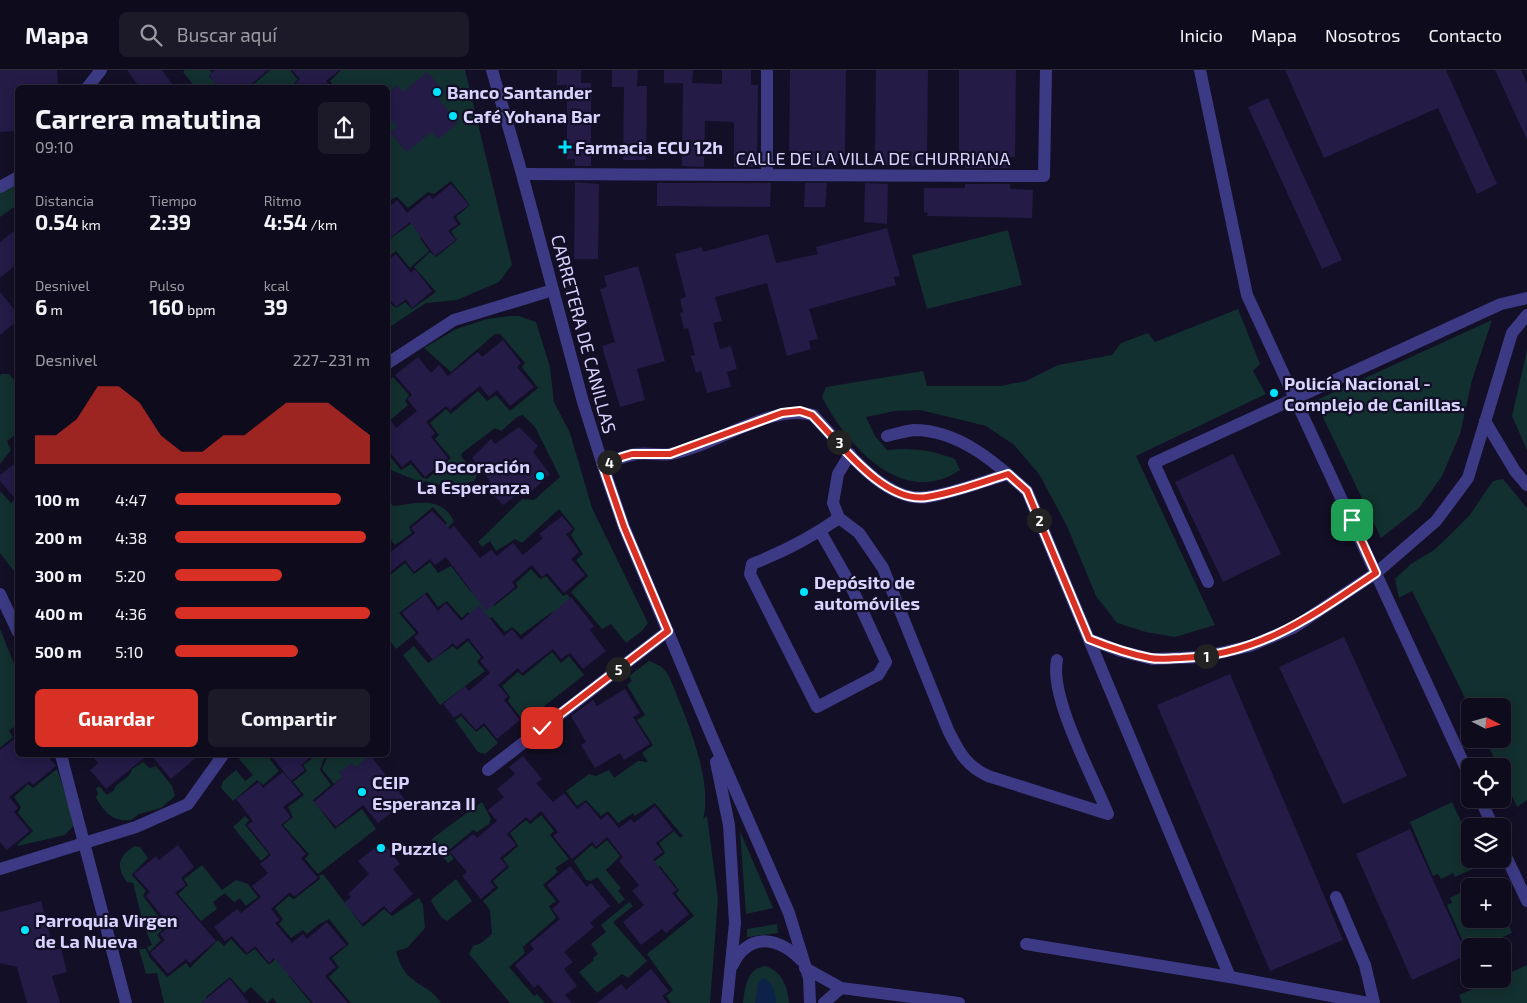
<!DOCTYPE html>
<html lang="es">
<head>
<meta charset="utf-8">
<style>
	:root { --surface:#0e0b1c; --page:#1c1929; --text:#f1f3f6; --muted:#9b9ba3; --line:#2e2b3b; --accent:#d93025 }
	body { margin:0; font-family:"Exo 2",sans-serif; background:var(--page); color:var(--text); height:100vh; display:flex; flex-direction:column; font-size:19px; white-space:nowrap }
	* { box-sizing:border-box; margin:0 }
	p { font-size:16px; color:var(--muted) }
	.icon { flex:none; width:28px; height:28px; fill:none; stroke:currentColor; stroke-width:2; stroke-linecap:round; stroke-linejoin:round }
	.map { position:relative; flex:1; overflow:hidden }
	.side { position:absolute; left:15px; top:15px; width:375px; height:672px; display:flex; flex-direction:column; background:var(--surface); border-radius:8px; box-shadow:0 2px 12px #0003,0 0 0 1px var(--line) }
	.side>* { flex:none }
	.needle { width:32px; rotate:96deg }
	.tools { position:absolute; left:1461px; top:628px; display:grid; gap:10px }
	.tools a { display:grid; place-items:center; width:50px; height:50px; border-radius:8px; background:var(--surface); box-shadow:0 2px 12px #0003,0 0 0 1px var(--line); font-size:25px }
	.pin { position:absolute; display:grid; place-items:center; width:42px; height:42px; color:#fff; margin:-21px; border-radius:10px; box-shadow:0 2px 8px #0006 }
	.km { position:absolute; width:25px; height:25px; margin:-12px; border-radius:50%; background:#222; color:#fff; font-size:14px; line-height:25px; text-align:center }
	.round { display:grid; place-items:center; flex:none; width:52px; height:52px; border-radius:8px; background:var(--page) }
	.head { display:flex; align-items:center; justify-content:space-between; height:85px; padding:0 20px }
	h1 { font-size:28px; font-weight:700; line-height:38px }
	.metrics { display:grid; grid-template-columns:repeat(3,1fr); gap:8px; height:85px; padding:5px 20px }
	.metrics div { display:grid; align-content:center }
	.metrics b { font-size:21px; font-weight:700 }
	.metrics small { font-size:14px; font-weight:400 }
	.metrics p { font-size:14px }
	.chart { height:140px; padding:10px 20px }
	.chart p { display:flex; justify-content:space-between }
	.chart svg { width:100%; height:90px; margin-top:5px; fill:var(--accent); opacity:.7 }
	.cta { display:flex; gap:10px; margin-top:auto; padding:10px 20px }
	.cta a { flex:1; height:58px; border-radius:8px; background:var(--accent); color:#fff; font-size:20px; font-weight:700; line-height:58px; text-align:center }
	.cta a+a { background:var(--page); color:var(--text) }
	ul { padding:0 20px; list-style:none; font-size:16px }
	li { display:grid; grid-template-columns:80px 60px 1fr; align-items:center; height:38px }
	li i { height:12px; border-radius:6px; background:var(--accent) }
	header { display:flex; align-items:center; gap:30px; box-sizing:border-box; height:70px; padding:0 25px; background:var(--surface); border-bottom:1px solid var(--line) }
	header strong { font-size:24px }
	nav { display:flex; gap:28px; margin-inline-start:auto; font-size:18px }
	.search { width:350px; height:45px; background:var(--page); display:flex; align-items:center; gap:12px; box-sizing:border-box; padding:0 18px; border-radius:8px; color:var(--muted); font-size:19px }
	.map>svg:first-child { display:block }
	.green { fill:#12302f }
	.water { fill:#0c2248 }
	.building { fill:#241b47 }
	.lines { fill:none; stroke-linecap:round; stroke-linejoin:round }
	.minor { stroke:#3d3a85; stroke-width:12 }
	.route-casing { stroke:#fff; stroke-width:10 }
	.route { stroke:#d93025; stroke-width:6 }
	.poi-dot { fill:#00e5ff; stroke:#130f26; stroke-width:2 }
	.labels { text-anchor:middle; dominant-baseline:central; stroke-width:4.5; stroke-linejoin:round; paint-order:stroke }
	.poi-label { font-size:18px; font-weight:bold; fill:#d9d4ff; stroke:#130f26; text-anchor:start }
	.street-label { font-size:18px; fill:#d9d4ff; stroke:#130f26 }
</style>
</head>
<body>
<header>
<strong>Mapa</strong>
<div class="search"><svg class="icon" aria-label="search" viewBox="0 0 24 24"><circle cx="10" cy="10" r="6"/><path d="M15 15l6 6"/></svg>Buscar aquí</div>
<nav><a>Inicio</a><a>Mapa</a><a>Nosotros</a><a>Contacto</a></nav>
</header>
<div class="map">
<svg width="1527" height="933" viewBox="0 0 1527 933">
	<rect width="100%" height="100%" fill="#130f26"/>
	<g class="green">
		<path d="M185,0H210L212,3L209,6L219,17H195L183,2Z"/>
		<path d="M270,0H290L298,10L294,13L297,17L249,18Z"/>
		<path d="M341,0H465L512,195L499,212L457,230L426,233L388,258V236L391,234L396,238L405,232L412,239L436,222L414,197L430,182L436,187L457,170L451,161L461,154L456,147L470,135L451,111L434,124L428,122L408,138L397,127L388,131V18L334,17L330,11Z"/>
		<path d="M17,112V135L0,147V123Z"/>
		<path d="M413,152L423,163L420,168L429,181L410,198L396,181L388,188V167L390,169Z"/>
		<path d="M1008,160L1022,215L927,239L912,185Z"/>
		<path d="M1238,239L1260,294L1253,301L1266,324L1136,386L1215,555L1175,567L1146,562L1117,553L1096,526L1067,456L1039,404L1014,375L986,356L920,340L895,341L866,347L875,366L887,380C912,377 932,380 955,389L960,400C902,439 847,375 822,327L826,317L923,301L927,316H1000L1026,311L1058,295L1112,285L1121,273L1148,263L1155,272Z"/>
		<path d="M509,246H519L536,252L550,297L554,332L570,363L592,438L648,553L642,561L626,573L611,554L602,559L571,522L588,506L576,490L583,484L571,465L575,459L559,439L522,473L515,469L496,481L490,471L482,477L478,472L522,429L534,430L560,407L535,357L523,345L517,347L501,361L495,358L462,383L461,386L477,406L474,411L448,417L425,411L423,413L388,399V384L401,400L411,394L423,408L427,409L451,388L435,369L439,365L430,353L446,339L451,344L478,321L487,331L496,325L510,341L538,318L522,297L525,293L500,264H495L451,302L424,278L456,259L487,249Z"/>
		<path d="M1492,250L1472,310L1460,364L1442,406L1419,438L1381,468L1318,337L1319,329Z"/>
		<path d="M1527,280V380L1512,346Z"/>
		<path d="M2,304H9L17,313L18,363L7,371L11,380L0,394V305Z"/>
		<path d="M393,307L409,325L405,331L408,335L388,352V311Z"/>
		<path d="M1503,409L1527,438V730L1517,737L1503,706L1502,696H1498L1485,669H1502V636H1470V638L1412,521L1399,528L1395,509L1411,494L1434,480L1449,466L1469,446L1493,411Z"/>
		<path d="M0,421L11,433L17,428V505L0,483Z"/>
		<path d="M388,427L393,436C417,434 440,425 454,451L445,461L443,458L447,453L433,437L409,457L412,463L395,475L388,466Z"/>
		<path d="M430,492L438,503L451,496L471,522L477,519L488,532L494,536L518,517L516,513L531,499L540,509L546,506L563,526L567,524L573,532L556,546L552,542L521,565L512,557L505,562L492,547L480,557L468,542L462,548L447,531L438,537L427,522L399,543L416,563L396,579L388,568V515L390,512L388,507L405,493L414,504Z"/>
		<path d="M0,559L17,601V654L9,661L13,667L0,678Z"/>
		<path d="M468,571L481,587L477,592L485,601L440,635L403,585L414,576L428,593L453,576L457,580Z"/>
		<path d="M552,582L561,593L569,586L584,605L524,652L508,631L510,627L502,616L518,602L523,606Z"/>
		<path d="M649,591C653,593 657,594 660,596C669,602 673,616 677,626C690,656 713,717 703,749L707,746L718,829L710,933H671L666,926L673,920L647,884L694,846L676,824L679,820L660,796L655,799L650,795L665,783L659,773L674,761L680,768L683,766L655,733L635,746L633,743L618,753L608,741L601,746L586,730L577,736L566,721L589,704L596,706L609,700L614,708L638,691L648,692L642,683L653,675L637,650L645,645L627,615L632,611L629,606Z"/>
		<path d="M461,646L476,662L484,656L498,673L485,684L478,682L455,650Z"/>
		<path d="M246,685H267L279,701L263,715L257,710L233,731L221,718L223,711L236,700L245,711L253,705L239,689Z"/>
		<path d="M317,685H325L320,700L331,715L313,730L335,759L362,739L376,759L318,804L305,789L309,784L283,755L293,747L288,737L304,725L293,712L307,701L303,695Z"/>
		<path d="M328,685H367L369,687L334,714L322,699Z"/>
		<path d="M143,692L150,698L156,696L172,716L175,726L161,738L139,744L131,750C112,752 105,742 96,728L98,723L96,719L99,716L107,725L114,720C117,711 130,709 132,699Z"/>
		<path d="M57,699L75,754L65,765L18,776V774L33,761L18,743L21,737L14,727L28,714L33,718Z"/>
		<path d="M482,732L491,749L489,754L477,762L473,760L448,781L454,789L448,793L431,772L433,768Z"/>
		<path d="M1452,732L1470,770V789H1479L1482,795L1455,807L1453,803L1441,809L1438,804L1433,806L1410,752Z"/>
		<path d="M541,745L554,761L550,765L569,789L555,798L558,802L543,815L556,831L549,836L556,848L523,877L525,883L509,897L534,926L537,924L545,933H510L469,884L473,876L481,873L492,864L490,840L483,831L498,818L493,811L509,797L503,789L518,776L510,763L526,750L530,754Z"/>
		<path d="M245,746L249,750L245,755L269,784L261,791L233,757Z"/>
		<path d="M740,761L773,838L746,844Z"/>
		<path d="M607,770L620,786L606,800L621,818L618,821L625,829L619,834L597,807L591,811L586,810L574,791L592,775L596,779Z"/>
		<path d="M135,776L140,777L148,788L132,805L146,821L143,826L162,851L144,857L133,813L127,812C115,796 119,785 135,776Z"/>
		<path d="M202,795L222,820L236,810L248,814L258,827L246,836L240,828L234,832L225,823L213,832L217,839L201,851L178,824L188,815L184,809Z"/>
		<path d="M323,804L363,857L384,839L392,846L419,828L423,835L425,858L407,878L396,881C399,891 402,901 411,908C422,918 431,918 441,933H351L329,907L339,897L332,888L349,874L329,849L318,855L307,864L303,860L291,868L279,854L283,849L275,838L289,826L294,829L320,809L319,806Z"/>
		<path d="M1483,808H1487L1491,816H1470V849H1502L1503,842L1512,863L1481,876H1470V888L1447,835L1452,833L1450,828L1461,822V819Z"/>
		<path d="M456,809L472,831L447,851L441,847L431,831L433,828Z"/>
		<path d="M629,832L633,836L613,852L647,891L628,908L622,904L597,923L579,902L594,890L593,888L598,884L591,874L606,862L601,855Z"/>
		<path d="M777,854L778,863L747,867V859Z"/>
		<path d="M161,857L162,860L157,865L161,870L149,882L147,877L152,875L146,861Z"/>
		<path d="M231,869L246,885L255,879L269,895L279,885L294,902L289,906L311,933H277L273,928L267,933L251,917L244,923L230,907L206,927L210,933H164L157,903L146,904L139,879H146L150,888L167,907L186,893L190,898L218,870L224,876Z"/>
		<path d="M1527,895V933H1462L1459,925L1496,909H1502L1503,906Z"/>
		<path d="M765,896C782,901 788,917 789,933H743C745,917 747,898 765,896Z"/>
	</g>
	<path class="water" d="M763,908C772,911 776,923 776,933H755L758,913Z"/>
	<g class="building">
		<path d="M0,0H57L58,18H18L15,61L0,62Z"/>
		<path d="M127,0H162L175,18H140Z"/>
		<path d="M215,0H268L247,18H219L209,5Z"/>
		<path d="M292,0H340L326,11L332,18H291L300,9Z"/>
		<path d="M557,0H581V13H591V96H575V89H567V15H557Z"/>
		<path d="M612,0H638L637,16H647L646,90H623L624,17H612Z"/>
		<path d="M664,0H693L692,13L722,14V0H751V15H758L757,97H734V52L705,51L704,97L682,96L683,13H689H664Z"/>
		<path d="M790,0H846L845,86H838V94H828L827,97H806V94H795V86H789Z"/>
		<path d="M876,0H928L927,85H925L924,96L879,95V86H875Z"/>
		<path d="M959,0H1016L1015,87H1010V98H965V86H959Z"/>
		<path d="M1285,0H1446L1497,114L1477,124L1438,38L1324,88Z"/>
		<path d="M1495,0H1521L1527,14V70Z"/>
		<path d="M427,2L445,22L438,28L458,53L438,69L432,62L406,82L390,62L397,57L388,46V23L397,15L403,22Z"/>
		<path d="M1268,28L1342,190L1322,199L1248,37Z"/>
		<path d="M575,112L599,114L598,189H574Z"/>
		<path d="M657,113H771L770,137L657,136Z"/>
		<path d="M805,113H827L825,137H804Z"/>
		<path d="M865,113L888,114L887,154L864,152Z"/>
		<path d="M451,114L469,135L453,147L458,154L448,161L456,170L435,186L410,152L388,170V138L397,130L407,143L429,125L433,129Z"/>
		<path d="M965,114H1010V119L1033,120L1032,148L927,146L928,143L924,142V118H965Z"/>
		<path d="M18,158V193L0,208V172Z"/>
		<path d="M887,158L900,206L894,207L896,215L809,239L818,269L809,271L811,279L787,286L767,213L715,227L722,251L713,253L720,279L731,276L737,299L727,302L731,317L707,323L701,301L696,303L691,286L695,285L688,258L684,259L680,243L683,242L680,229L686,227L675,184L702,177L703,182L768,164L776,193L818,184L816,177Z"/>
		<path d="M396,184L411,203L415,199L432,221L412,238L406,229L396,237L388,227V191Z"/>
		<path d="M638,196L665,291L637,299L645,330L620,337L602,276L615,272L600,219L607,217L604,206Z"/>
		<path d="M0,222L18,244V250L0,265Z"/>
		<path d="M503,270L521,293L517,297L534,317L510,336L497,320L489,327L480,316L450,340L446,336L426,352L435,363L431,367L448,388L425,407L411,390L402,397L388,380V346L396,358L417,341L407,329L412,325L395,305L418,287L431,303L439,295L448,306L478,282L482,287Z"/>
		<path d="M519,357L538,376L533,382L550,404L530,423L526,418L503,435L485,416L490,411L472,388L491,369L495,374Z"/>
		<path d="M1233,384L1281,484L1223,512L1175,412Z"/>
		<path d="M18,391V432L0,411V405Z"/>
		<path d="M432,441L450,459L454,456L480,488L491,480L497,486L513,473L523,485L543,468L539,464L562,446L573,459L566,464L579,482L571,489L585,505L564,523L547,503L542,507L532,495L512,512L515,517L486,541L446,487L435,495L430,489L414,502L405,490L388,504V484L415,463L411,458Z"/>
		<path d="M425,524L438,541L446,533L461,551L479,535L504,566L512,559L521,570L571,527L594,556L590,560L606,581L583,599L570,583L561,589L553,579L522,603L518,598L498,615L508,626L504,630L520,650L497,669L484,653L476,660L461,643L454,648L443,634L465,616L469,621L490,603L480,591L484,588L468,568L456,577L453,573L433,590L414,567L419,563L402,543Z"/>
		<path d="M1344,567L1407,706L1343,734L1279,597Z"/>
		<path d="M1230,604L1343,870L1270,901L1157,635Z"/>
		<path d="M625,619L640,643L633,647L650,674L624,690L620,683L595,698L581,675L586,672L571,646L593,630L597,636Z"/>
		<path d="M18,666V685H47L56,696L33,715L29,711L9,727L18,738L14,742L30,761L7,780L0,772V680Z"/>
		<path d="M92,685H148L106,719L90,700L98,693Z"/>
		<path d="M151,685H199L171,709Z"/>
		<path d="M271,685H313L301,695L305,700L291,711Z"/>
		<path d="M370,685L406,731L378,753L363,735L336,757L314,732L343,707L339,702L352,693L355,698Z"/>
		<path d="M523,686L542,709L536,713L553,732L564,723L577,739L586,732L601,750L607,744L619,758L631,749L634,753L655,736L673,760L656,773L663,782L653,790L677,820L672,823L689,844L666,863L662,859L641,875L623,852L644,835L632,821L639,815L619,791L623,787L607,767L596,777L592,772L572,789L553,766L558,762L541,741L530,751L526,747L507,764L516,775L500,788L507,796L490,811L495,817L481,829L462,806L467,802L450,782L473,764L477,768L497,751L488,740L504,727L497,719L515,704L509,697Z"/>
		<path d="M283,702L301,724L283,737L291,747L281,755L306,784L301,788L318,808L294,827L290,822L271,839L280,850L275,853L292,873L303,864L307,869L327,852L346,875L329,888L336,897L325,906L348,933H313L274,888L269,893L255,876L247,883L232,866L225,871L214,857L237,839L241,843L261,827L252,816L268,803L260,794L271,785L247,755L253,751L236,729L259,712L263,718Z"/>
		<path d="M1410,759L1467,885L1412,910L1356,784Z"/>
		<path d="M383,772L400,794L393,799L413,824L390,843L384,836L362,854L344,833L351,827L348,824L369,804L358,791Z"/>
		<path d="M178,775L194,797L181,808L186,815L175,823L216,871L190,893L186,889L168,904L150,883L165,870L160,864L170,856L146,826L150,822L134,804L156,786L159,790Z"/>
		<path d="M570,796L587,817L591,813L610,836L590,853L594,857L564,882L573,892L564,899L577,916L565,925L572,933H554L538,914L534,918L515,895L534,879L530,874L560,849L552,839L560,832L547,815Z"/>
		<path d="M41,831L54,880L61,878L67,902L52,906L60,933H27L17,897L0,893V842Z"/>
		<path d="M651,899L669,921L662,926L668,933H597L621,914L626,920Z"/>
		<path d="M230,909L249,933H201Z"/>
	</g>
	<g class="lines">
		<g class="minor">
			<path d="M492,0L522,104L583,332L606,405L624,457L712,667L789,843L809,908L810,933"/>
			<path d="M1200,0L1247,225L1470,707"/>
			<path d="M87,18L101,0"/>
			<path d="M522,104L1044,106L1046,0"/>
			<path d="M767,104V0"/>
			<path d="M0,117L18,107"/>
			<path d="M388,293L454,250L553,220"/>
			<path d="M1485,351L1515,401L1527,415"/>
			<path d="M887,366C896,364 905,361 914,360C959,360 996,393 1027,421L1230,907"/>
			<path d="M850,384L838,404L833,433L839,448L859,463L883,498L948,660C960,683 965,695 988,706L1108,744C1093,707 1049,627 1057,590"/>
			<path d="M602,393C612,391 622,387 632,385C643,381 658,386 670,384C714,377 770,333 813,345C840,373 884,434 927,427C954,423 982,412 1008,404"/>
			<path d="M820,461L849,512L886,592L878,605L817,637L750,504L752,494C783,482 812,467 839,448"/>
			<path d="M1208,512L1154,393L1501,234L1527,228"/>
			<path d="M0,524L18,562"/>
			<path d="M1089,569L1120,581L1152,589L1202,587L1250,576L1293,558L1376,503L1436,451L1468,408L1512,263L1527,245"/>
			<path d="M61,685L126,933"/>
			<path d="M716,692L729,755L735,853L727,933"/>
			<path d="M488,700L668,561"/>
			<path d="M1480,729L1493,756"/>
			<path d="M1502,778L1527,831"/>
			<path d="M0,799L136,757L188,734L223,685"/>
			<path d="M1336,827L1365,895L1374,933"/>
			<path d="M1026,874L1230,907L1368,933"/>
			<path d="M732,896C735,891 738,884 743,880C763,862 787,875 802,891"/>
			<path d="M805,898L841,918L824,933"/>
			<path d="M841,918L959,933"/>
		</g>
	</g>
	<g class="lines">
		<g class="route-casing">
			<path id="route" d="M542,658L668,561L624,457L602,393L632,384H670L782,343L800,341L812,345C840,373 884,434 927,427C954,423 982,412 1008,404L1027,421L1089,569C1109,577 1129,584 1150,588C1160,590 1171,588 1181,588C1261,585 1313,545 1376,503L1352,450"/>
		</g>
		<use href="#route" class="route"/>
	</g>
	<g class="poi-dot">
		<circle cx="437" cy="22" r="5"/>
		<circle cx="453" cy="46" r="5"/>
		<path d="M562.5 69.5h5v5h5v5h-5v5h-5v-5h-5v-5h5z"/>
		<circle cx="1274" cy="323" r="5"/>
		<circle cx="540" cy="406" r="5"/>
		<circle cx="804" cy="522" r="5"/>
		<circle cx="362" cy="722" r="5"/>
		<circle cx="381" cy="778" r="5"/>
		<circle cx="25" cy="860" r="5"/>
	</g>
	<g class="labels">
		<g class="poi-label">
			<text x="447" y="22">Banco Santander</text>
			<text x="463" y="46">Café Yohana Bar</text>
			<text x="575" y="77">Farmacia ECU 12h</text>
			<text x="1284" y="313">Policía Nacional -<tspan x="1284" dy="21">Complejo de Canillas.</tspan></text>
			<text x="530" y="396" text-anchor="end">Decoración<tspan x="530" dy="21">La Esperanza</tspan></text>
			<text x="814" y="512">Depósito de<tspan x="814" dy="21">automóviles</tspan></text>
			<text x="372" y="712">CEIP<tspan x="372" dy="21">Esperanza II</tspan></text>
			<text x="391" y="778">Puzzle</text>
			<text x="35" y="850">Parroquia Virgen<tspan x="35" dy="21">de La Nueva</tspan></text>
		</g>
		<g class="street-label">
			<text x="873" y="88">CALLE DE LA VILLA DE CHURRIANA</text>
			<text transform="translate(584 264) rotate(75)">CARRETERA DE CANILLAS</text>
		</g>
	</g>
</svg>
<div class="tools">
<a><svg class="needle" viewBox="-14 -14 28 28"><path d="M0-13l5 13h-10z" fill="#e53935"/><path d="M0 13l5-13h-10z" fill="#9b9ba3"/></svg></a>
<a><svg class="icon" aria-label="locate" viewBox="0 0 24 24"><circle cx="12" cy="12" r="6"/><path d="M12 2v4M12 18v4M2 12h4M18 12h4"/></svg></a>
<a><svg class="icon" aria-label="layers" viewBox="0 0 24 24"><path d="M12 4l9 5-9 5-9-5zM3 14l9 5 9-5"/></svg></a>
<a>+</a>
<a>−</a>
</div>
<div class="pin" style="left:1352px;top:450px;background:#1e9e55"><svg class="icon" aria-label="arrive" viewBox="0 0 24 24"><path d="M6 21V4h12l-3 4 3 4H6"/></svg></div>
<div class="pin" style="left:542px;top:658px;background:#d93025"><svg class="icon" aria-label="check" viewBox="0 0 24 24"><path d="M5 12l5 5 9-10"/></svg></div>
<b class="km" style="left:1206px;top:586px">1</b>
<b class="km" style="left:1039px;top:450px">2</b>
<b class="km" style="left:839px;top:372px">3</b>
<b class="km" style="left:609px;top:392px">4</b>
<b class="km" style="left:618px;top:599px">5</b>
<section class="side">
<div class="head"><div><h1>Carrera matutina</h1><p>09:10</p></div><a class="round"><svg class="icon" aria-label="share" viewBox="0 0 24 24"><path d="M12 15V3M7 8l5-5 5 5M5 13v7h14v-7"/></svg></a></div>
<div class="metrics">
<div><p>Distancia</p><b>0.54<small> km</small></b></div>
<div><p>Tiempo</p><b>2:39</b></div>
<div><p>Ritmo</p><b>4:54<small> /km</small></b></div>
</div>
<div class="metrics">
<div><p>Desnivel</p><b>6<small> m</small></b></div>
<div><p>Pulso</p><b>160<small> bpm</small></b></div>
<div><p>kcal</p><b>39</b></div>
</div>
<div class="chart"><p><span>Desnivel</span>227–231 m</p>
<svg viewBox="0 0 160 44" preserveAspectRatio="none"><path d="M0 44V30L10 30L20 22L30 6L40 6L50 14L60 30L70 38L80 38L90 30L100 30L110 22L120 14L130 14L140 14L150 22L160 30V44z"/></svg>
</div>
<ul>
<li><b>100 m</b>4:47<i style="width:85%"></i></li>
<li><b>200 m</b>4:38<i style="width:98%"></i></li>
<li><b>300 m</b>5:20<i style="width:55%"></i></li>
<li><b>400 m</b>4:36<i style="width:100%"></i></li>
<li><b>500 m</b>5:10<i style="width:63%"></i></li>
</ul>
<div class="cta"><a>Guardar</a><a>Compartir</a></div>
</section>
</div>
</body>
</html>
